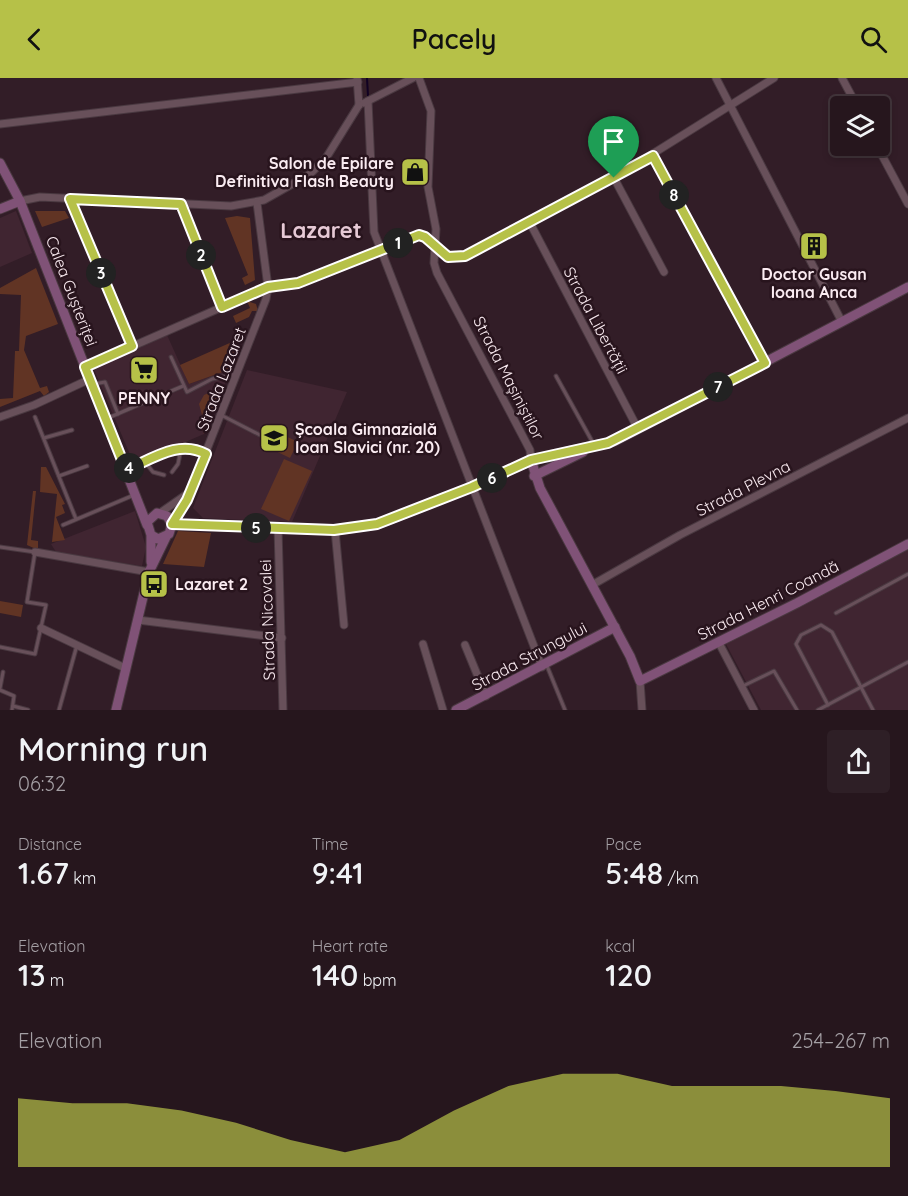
<!DOCTYPE html>
<html lang="en">
<head>
<meta charset="utf-8">
<style>
	:root { --surface:#26161d; --page:#2e1f26; --text:#f1f3f6; --muted:#a49fa4; --line:#42353b; --accent:#b6c148 }
	body { margin:0; font-family:Quicksand,sans-serif; background:var(--page); color:var(--text); height:100vh; display:flex; flex-direction:column; font-size:22px; white-space:nowrap }
	* { box-sizing:border-box; margin:0 }
	p { font-size:20px; color:var(--muted) }
	.icon { flex:none; width:33px; height:33px; fill:none; stroke:currentColor; stroke-width:2; stroke-linecap:round; stroke-linejoin:round }
	.map { position:relative; height:632px; overflow:hidden }
	.side { display:flex; flex-direction:column; background:var(--surface); flex:1 }
	.side>* { flex:none }
	.tools { position:absolute; left:830px; top:18px; display:grid; gap:12px }
	.tools a { display:grid; place-items:center; width:60px; height:60px; border-radius:6px; background:var(--surface); box-shadow:0 3px 9px #0003,0 0 0 2px var(--line); font-size:30px }
	.pin { position:absolute; display:grid; place-items:center; width:51px; height:51px; color:#fff; margin:-62px -26px; border-radius:50% 50% 50% 0; rotate:-45deg; box-shadow:0 0 6px #0007 }
	.pin .icon { rotate:45deg }
	.km { position:absolute; width:30px; height:30px; margin:-15px; border-radius:50%; background:#222; color:#fff; font-size:16px; line-height:30px; text-align:center }
	.round { display:grid; place-items:center; flex:none; width:63px; height:63px; border-radius:6px; background:var(--page) }
	.headline { display:flex; align-items:center; justify-content:space-between; height:102px; padding:0 18px }
	h1 { font-size:33px; font-weight:600; line-height:45px }
	.figures { display:grid; grid-template-columns:repeat(3,1fr); gap:9px; height:102px; padding:6px 18px }
	.figures div { display:grid; align-content:center }
	.figures b { font-size:30px; font-weight:600 }
	.figures small { font-size:16px; font-weight:400 }
	.figures p { font-size:16px }
	.chart { height:168px; padding:12px 18px }
	.chart p { display:flex; justify-content:space-between }
	.chart svg { width:100%; height:108px; margin-top:6px; fill:var(--accent); opacity:.7 }
	header { display:flex; justify-content:space-between; align-items:center; height:78px; padding:0 18px; background:var(--accent); color:#111; font-size:27px; font-weight:600 }
	.map>svg:first-child { display:block }
	.built { fill:#402531 }
	.green { fill:#613424 }
	.lines { fill:none; stroke-linecap:round; stroke-linejoin:round }
	.stream { stroke:#110122; stroke-width:2 }
	.lane-casing { stroke:#4a3941; stroke-width:5 }
	.street-casing { stroke:#4a3941; stroke-width:9 }
	.secondary-casing { stroke:#4a3941; stroke-width:11 }
	.lane { stroke:#68505a; stroke-width:3 }
	.street { stroke:#68505a; stroke-width:7 }
	.secondary { stroke:#805277; stroke-width:9 }
	.route-casing { stroke:#fff; stroke-width:12 }
	.route { stroke:#b6c148; stroke-width:8 }
	.labels { text-anchor:middle; dominant-baseline:central; stroke-width:5; stroke-linejoin:round; paint-order:stroke }
	.poi-label { font-size:16px; font-weight:bold; fill:#faebf1; stroke:#28141d }
	.street-label { font-size:16px; fill:#faebf1; stroke:#28141d }
	.district-label { font-size:22px; font-weight:bold; fill:#e6c9d5; stroke:#28141d }
</style>
</head>
<body>
<header><svg class="icon" aria-label="back" viewBox="0 0 24 24"><path d="M15 5l-7 7 7 7"/></svg>Pacely<svg class="icon" aria-label="search" viewBox="0 0 24 24"><circle cx="10" cy="10" r="6"/><path d="M15 15l6 6"/></svg></header>
<div class="map">
<svg width="908" height="632" viewBox="0 0 908 632">
	<rect width="100%" height="100%" fill="#321d27"/>
	<g class="built">
		<path d="M16,133L32,175L0,189V140Z"/>
		<path d="M167,257L189,306L231,291L204,356L134,386L93,289Z"/>
		<path d="M247,292L347,314L292,444L203,440L193,430Z"/>
		<path d="M135,433L146,469L142,488L56,474L51,466Z"/>
		<path d="M908,472V632H761L726,566Z"/>
	</g>
	<g class="green">
		<path d="M35,133H65L69,140L42,149Z"/>
		<path d="M237,138L250,140L255,202L245,207L242,200L248,197L225,140Z"/>
		<path d="M36,190L58,246L26,258L24,272L40,310L47,308L49,314L44,318L40,313L0,329V321L13,320L15,273H19L21,217L0,216V210Z"/>
		<path d="M247,223L256,226L258,233H252L249,239L236,245L233,238L250,230Z"/>
		<path d="M241,260L234,280L240,281L231,291L189,306L180,287Z"/>
		<path d="M215,312H222L204,356L202,351L204,344L199,326L204,317Z"/>
		<path d="M271,351L298,364L290,380L263,367Z"/>
		<path d="M284,381L312,393L289,443L261,431Z"/>
		<path d="M41,389H46L65,426L62,427L65,435L56,439L65,462L52,464L57,416L40,414Z"/>
		<path d="M33,413H36L31,462L38,463V472L27,467Z"/>
		<path d="M178,453L211,455L204,489L163,486Z"/>
		<path d="M0,523L23,527L21,539L0,535Z"/>
	</g>
	<g class="lines">
		<path class="stream" d="M367,0L368,18"/>
		<g class="lane-casing">
			<g id="lane">
				<path d="M71,122L132,268"/>
				<path d="M181,127L221,228"/>
				<path d="M171,279L187,314L212,301L236,296"/>
				<path d="M556,298L593,365"/>
				<path d="M94,306L105,304L118,336"/>
				<path d="M221,337L260,357"/>
				<path d="M35,339L76,441"/>
				<path d="M108,340L183,308"/>
				<path d="M44,360L72,352"/>
				<path d="M145,384L153,394L164,397"/>
				<path d="M128,391C151,381 178,362 203,375"/>
				<path d="M172,394L178,386L181,371"/>
				<path d="M59,398L87,388"/>
				<path d="M63,447L134,417"/>
				<path d="M0,469L35,474L27,524L46,527L35,576L0,569"/>
				<path d="M836,535L908,496"/>
				<path d="M547,588L565,632"/>
				<path d="M743,608L774,593L797,632"/>
				<path d="M0,610L3,594"/>
				<path d="M0,612L14,618L12,632"/>
				<path d="M828,627L796,566L801,557L821,547L832,554L873,632"/>
				<path d="M13,628L28,632"/>
				<path d="M59,632L77,567"/>
				<path d="M818,632L908,584"/>
			</g>
		</g>
		<g class="street-casing">
			<g id="street">
				<path d="M357,0L359,27"/>
				<path d="M419,0L431,33L428,109L436,151L434,185L437,195L530,372L531,382"/>
				<path d="M716,0L842,244"/>
				<path d="M842,0L857,28"/>
				<path d="M368,23L374,154L542,589"/>
				<path d="M364,25L413,0"/>
				<path d="M0,46L358,4"/>
				<path d="M877,68L908,126"/>
				<path d="M653,78L766,285"/>
				<path d="M614,100L664,194"/>
				<path d="M20,123L40,119L231,128L264,122L310,96L326,80L359,27"/>
				<path d="M530,145L638,351"/>
				<path d="M85,289L268,209L298,205L419,157L425,159L448,179L465,178L614,100L774,0"/>
				<path d="M0,339L34,327L90,301"/>
				<path d="M160,435L190,414"/>
				<path d="M171,444L187,422L266,221L268,209L257,125"/>
				<path d="M278,450L283,632"/>
				<path d="M335,452L344,547"/>
				<path d="M35,474L149,494"/>
				<path d="M592,507L680,457L908,340"/>
				<path d="M138,542L282,560"/>
				<path d="M41,550L125,590"/>
				<path d="M719,565L754,632"/>
				<path d="M423,566L443,632"/>
				<path d="M465,567L486,618"/>
				<path d="M640,603L642,632"/>
			</g>
		</g>
		<g class="secondary-casing">
			<g id="secondary">
				<path d="M0,85L20,123L147,447"/>
				<path d="M0,131L20,123"/>
				<path d="M531,382L540,410L630,578L640,603L797,525L908,466"/>
				<path d="M534,398L583,374"/>
				<path d="M172,446L335,452L377,446L472,409L531,382L615,363L908,209"/>
				<path d="M151,457L158,461L169,456L172,446L167,438L157,435L147,444L151,457V484"/>
				<path d="M116,632L149,494L166,459"/>
				<path d="M456,632L615,549"/>
			</g>
		</g>
		<use href="#lane" class="lane"/>
		<use href="#street" class="street"/>
		<use href="#secondary" class="secondary"/>
	</g>
	<g class="lines">
		<g class="route-casing">
			<path id="route" d="M653,78L765,285L608,365L531,382L472,409L377,446L334,452L172,446L187,422L206,376C179,361 152,381 126,392L85,289L132,268L70,121L181,126L222,229L268,209L298,205L419,157L425,159L448,179L465,178Z"/>
		</g>
		<use href="#route" class="route"/>
	</g>
	<defs>
		<g id="shop-square" transform="scale(1.5)"><rect x="-9" y="-9" width="18" height="18" rx="4" fill="#b6c148" stroke="#28141d"/><path d="M-5-2.5h2.3a2.7 3.5 0 0 1 5.4 0H5L5.5 6h-11ZM-1.5-2.5h3a1.5 2.3 0 0 0-3 0Z" fill="#111"/></g>
		<g id="building-square" transform="scale(1.5)"><rect x="-9" y="-9" width="18" height="18" rx="4" fill="#b6c148" stroke="#28141d"/><path d="M-4-6H4V6H1V3H-1V6H-4ZM-2.5-4.3h1.7v1.8h-1.7ZM.8-4.3h1.7v1.8H.8ZM-2.5-1h1.7V.8h-1.7ZM.8-1h1.7V.8H.8Z" fill="#111"/></g>
		<g id="supermarket-square" transform="scale(1.5)"><rect x="-9" y="-9" width="18" height="18" rx="4" fill="#b6c148" stroke="#28141d"/><path d="M-6-5.5h2.5l.6 2H6L4.5 2H-2.5L-4.4-4H-6ZM-1.5 3.2a1.3 1.3 0 1 0 .1 0ZM3 3.2a1.3 1.3 0 1 0 .1 0Z" fill="#111"/></g>
		<g id="school-square" transform="scale(1.5)"><rect x="-9" y="-9" width="18" height="18" rx="4" fill="#b6c148" stroke="#28141d"/><path d="M0-5L7-2L0 1L-7-2ZM-4 1L0 2.5L4 1V4Q0 6-4 4Z" fill="#111"/></g>
		<g id="bus-square" transform="scale(1.5)"><rect x="-9" y="-9" width="18" height="18" rx="4" fill="#b6c148" stroke="#28141d"/><path d="M-5-6H5V4H4V6H2V4H-2V6H-4V4H-5ZM-3.5-4V0h7V-4ZM-3.5 1.2v1.5H-2V1.2ZM2 1.2v1.5H3.5V1.2Z" fill="#111"/></g>
	</defs>
	<g fill-rule="evenodd">
		<use href="#shop-square" x="415" y="94"/>
		<use href="#building-square" x="814" y="168"/>
		<use href="#supermarket-square" x="144" y="292"/>
		<use href="#school-square" x="274" y="360"/>
		<use href="#bus-square" x="154" y="506"/>
	</g>
	<g class="labels">
		<g class="poi-label">
			<text x="394" y="85" text-anchor="end">Salon de Epilare<tspan x="394" dy="18">Definitiva Flash Beauty</tspan></text>
			<text x="814" y="196">Doctor Gusan<tspan x="814" dy="18">Ioana Anca</tspan></text>
			<text x="144" y="320">PENNY</text>
			<text x="295" y="351" text-anchor="start">Școala Gimnazială<tspan x="295" dy="18">Ioan Slavici (nr. 20)</tspan></text>
			<text x="175" y="506" text-anchor="start">Lazaret 2</text>
		</g>
		<g class="street-label">
			<text transform="translate(72 213) rotate(69)">Calea Gușteriței</text>
			<text transform="translate(596 242) rotate(62)">Strada Libertății</text>
			<text transform="translate(509 300) rotate(63)">Strada Mașiniștilor</text>
			<text transform="translate(221 301) rotate(-69)">Strada Lazaret</text>
			<text transform="translate(743 410) rotate(-27)">Strada Plevna</text>
			<text transform="translate(768 522) rotate(-27)">Strada Henri Coandă</text>
			<text transform="translate(267 542) rotate(-92)">Strada Nicovalei</text>
			<text transform="translate(529 578) rotate(-28)">Strada Strungului</text>
		</g>
		<g class="district-label">
			<text x="321" y="152">Lazaret</text>
		</g>
	</g>
</svg>
<div class="tools">
<a><svg class="icon" aria-label="layers" viewBox="0 0 24 24"><path d="M12 4l9 5-9 5-9-5zM3 14l9 5 9-5"/></svg></a>
</div>
<div class="pin" style="left:614px;top:100px;background:#1e9e55"><svg class="icon" aria-label="arrive" viewBox="0 0 24 24"><path d="M6 21V4h12l-3 4 3 4H6"/></svg></div>
<b class="km" style="left:398px;top:165px">1</b>
<b class="km" style="left:201px;top:177px">2</b>
<b class="km" style="left:101px;top:195px">3</b>
<b class="km" style="left:129px;top:390px">4</b>
<b class="km" style="left:256px;top:450px">5</b>
<b class="km" style="left:492px;top:400px">6</b>
<b class="km" style="left:718px;top:309px">7</b>
<b class="km" style="left:674px;top:117px">8</b>
</div>
<section class="side">
<div class="headline"><div><h1>Morning run</h1><p>06:32</p></div><a class="round"><svg class="icon" aria-label="share" viewBox="0 0 24 24"><path d="M12 15V3M7 8l5-5 5 5M5 13v7h14v-7"/></svg></a></div>
<div class="figures">
<div><p>Distance</p><b>1.67<small> km</small></b></div>
<div><p>Time</p><b>9:41</b></div>
<div><p>Pace</p><b>5:48<small> /km</small></b></div>
</div>
<div class="figures">
<div><p>Elevation</p><b>13<small> m</small></b></div>
<div><p>Heart rate</p><b>140<small> bpm</small></b></div>
<div><p>kcal</p><b>120</b></div>
</div>
<div class="chart"><p><span>Elevation</span>254–267 m</p>
<svg viewBox="0 0 160 44" preserveAspectRatio="none"><path d="M0 44V16L10 18L20 18L30 21L40 26L50 33L60 38L70 33L80 21L90 11L100 6L110 6L120 11L130 11L140 11L150 13L160 16V44z"/></svg>
</div>
</section>
</body>
</html>
